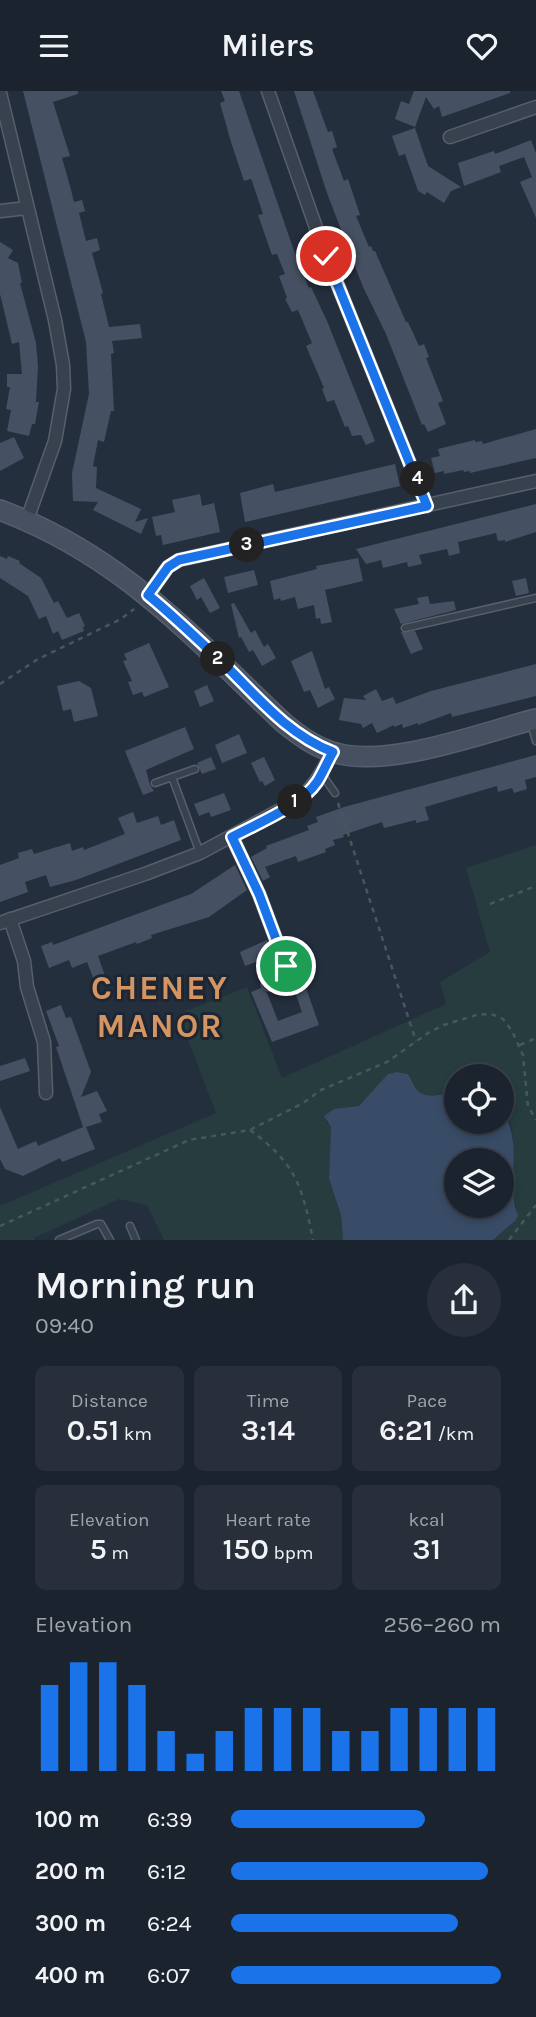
<!DOCTYPE html>
<html lang="en">
<head>
<meta charset="utf-8">
<style>
	:root { --surface:#1b232e; --page:#282f3a; --text:#f1f3f6; --muted:#a0a4aa; --line:#39404a; --accent:#1a73e8 }
	body { margin:0; font-family:Karla,sans-serif; background:var(--page); color:var(--text); height:100vh; display:flex; flex-direction:column; font-size:26px; white-space:nowrap }
	* { box-sizing:border-box; margin:0 }
	p { font-size:23px; color:var(--muted) }
	.icon { flex:none; width:38px; height:38px; fill:none; stroke:currentColor; stroke-width:2; stroke-linecap:round; stroke-linejoin:round }
	.map { position:relative; height:1149px; overflow:hidden }
	.details { display:flex; flex-direction:column; background:var(--surface); flex:1 }
	.details>* { flex:none }
	.buttons { position:absolute; left:444px; top:973px; display:grid; gap:14px }
	.buttons a { display:grid; place-items:center; width:70px; height:70px; border-radius:50%; background:var(--surface); box-shadow:0 4px 10px #0003,0 0 0 2px var(--line); font-size:35px }
	.pin { position:absolute; display:grid; place-items:center; width:60px; height:60px; color:#fff; margin:-30px; border:4px solid #fff; border-radius:50%; box-shadow:0 2px 7px #0007 }
	.km { position:absolute; width:35px; height:35px; margin:-18px; border-radius:50%; background:#222; color:#fff; font-size:19px; line-height:35px; text-align:center }
	.round { display:grid; place-items:center; flex:none; width:74px; height:74px; border-radius:37px; background:var(--page) }
	.head { display:flex; align-items:center; justify-content:space-between; height:119px; padding:0 35px }
	h1 { font-size:38px; font-weight:600; line-height:52px }
	.stats { display:grid; grid-template-columns:repeat(3,1fr); gap:10px; height:119px; padding:7px 35px }
	.stats div { display:grid; align-content:center; border-radius:10px; background:var(--page); text-align:center }
	.stats b { font-size:30px; font-weight:600 }
	.stats small { font-size:19px; font-weight:400 }
	.stats p { font-size:19px }
	.chart { height:196px; padding:14px 35px }
	.chart p { display:flex; justify-content:space-between }
	.chart svg { width:100%; height:126px; margin-top:7px; stroke:var(--accent); stroke-width:6 }
	ul { padding:0 35px; list-style:none; font-size:23px }
	li { display:grid; grid-template-columns:112px 84px 1fr; align-items:center; height:52px }
	li i { height:18px; border-radius:9px; background:var(--accent) }
	header { display:flex; justify-content:space-between; align-items:center; height:91px; padding:0 35px; background:var(--surface); font-size:32px; font-weight:600 }
	.map>svg:first-child { display:block }
	.green { fill:#263c3f }
	.water { fill:#394c67; fill-rule:evenodd }
	.building { fill:#455162 }
	.lines { fill:none; stroke-linecap:round; stroke-linejoin:round }
	.service-casing { stroke:#565f6c; stroke-width:9 }
	.minor-casing { stroke:#565f6c; stroke-width:15 }
	.secondary-casing { stroke:#565f6c; stroke-width:22 }
	.path { stroke:#44595c; stroke-width:2.5; stroke-dasharray:5 5; stroke-linecap:butt }
	.service { stroke:#38414e; stroke-width:6 }
	.minor { stroke:#38414e; stroke-width:12 }
	.secondary { stroke:#465061; stroke-width:19 }
	.route-casing { stroke:#fff; stroke-width:14 }
	.route { stroke:#1a73e8; stroke-width:9 }
	.labels { text-anchor:middle; dominant-baseline:central; stroke-width:6; stroke-linejoin:round; paint-order:stroke }
	.district-label { font-size:33px; font-weight:bold; letter-spacing:2px; fill:#d59563; stroke:#1d2633 }
</style>
</head>
<body>
<header><svg class="icon" aria-label="menu" viewBox="0 0 24 24"><path d="M4 6h16M4 12h16M4 18h16"/></svg>Milers<svg class="icon" aria-label="heart" viewBox="0 0 24 24"><path d="M12 20l-8-8c-3-5 5-10 8-4 3-6 11-1 8 4z"/></svg></header>
<div class="map">
<svg width="536" height="1149" viewBox="0 0 536 1149">
	<rect width="100%" height="100%" fill="#242f3e"/>
	<path class="green" d="M536,754V1149H493L510,1135L517,1120L513,1107V1046L510,1030L502,1020V985H457V1000C445,1002 426,1009 417,999C413,995 412,988 409,983L397,981L377,996L359,1015L334,1018L326,1030L331,1036L329,1089L341,1124L343,1149H164L147,1114L119,1108L34,1147V1149H0V1115L216,1022L178,923L247,896L282,987L446,913L440,891L490,861L466,777Z"/>
	<path class="water" d="M397,981L408,983C412,988 413,995 417,999C426,1009 445,1003 457,1000V1031H502V1020C521,1047 510,1078 514,1109C514,1115 517,1120 518,1125L515,1130L493,1149H343L341,1124L329,1088L331,1036L324,1025L334,1018L359,1015L388,983ZM457,1069H502V1115H457Z"/>
	<g class="building">
		<path d="M23,0H78V3L53,11L70,65L62,67L70,95L74,111L82,109L85,120L79,122L86,150L97,147L100,159L92,162L103,202L101,203L109,236L140,233L142,247L112,250L114,262L111,263L114,320H111L104,351L98,349L93,375L97,376L96,397L141,418L135,431L148,427L141,443L93,419L98,411L73,410L72,382L89,303L86,251Z"/>
		<path d="M221,0H239L293,157L309,197L311,196L327,230L375,350L366,354L361,344L352,345L348,335L345,336L334,309L327,311L322,298L324,297L306,255L312,252L298,219L292,221L285,208L287,207L279,185L285,183L277,163L272,164L258,124L263,123L252,90L251,88L244,90L231,51L220,12L225,10Z"/>
		<path d="M294,0H313L328,41L332,40L337,56L332,58L344,90L348,88L360,124L356,125L369,156L371,155L373,160H375L406,231H408L419,255L424,253L429,266L426,267L443,310L438,312L446,333L428,341L424,333L422,334L386,243L363,196L327,102Z"/>
		<path d="M414,0H510V2L442,26L439,15L434,18L426,6L415,36L395,28L401,10L409,13Z"/>
		<path d="M415,37L428,75L461,96L451,100L444,112L427,101L425,104L418,100L405,63L399,65L392,45Z"/>
		<path d="M531,49L536,62V127L520,91L532,86L524,66L499,75L501,81L464,95L458,72L494,60L495,63Z"/>
		<path d="M0,151L13,159L8,167L18,172L22,192H20L36,252L38,275L36,311H39L35,333H32L29,345L7,340L11,319L6,318L10,296H7V283H22L19,251L12,253L0,203Z"/>
		<path d="M536,338V367L470,382V380L464,381L463,379L444,383V380L435,382L431,367L440,365L438,358L475,349V351L482,350L483,353Z"/>
		<path d="M14,346L24,367L0,380V352Z"/>
		<path d="M395,373L400,395L245,431L240,402L273,393L275,401Z"/>
		<path d="M200,403L202,415L214,412L220,441L163,454L161,444L156,445L152,426L175,421L172,409Z"/>
		<path d="M536,413V441L505,451V449L498,450L496,442L458,451L460,462L449,465L447,458L419,464L422,473L408,476L407,471L383,477L381,469L366,473L356,458Z"/>
		<path d="M0,465L7,468L8,465L20,470L19,472L41,487L54,512L58,510L67,527L79,522L85,535L83,536L84,540L62,549L58,540L53,543L46,525L39,528L28,505L0,487Z"/>
		<path d="M358,467L363,490L325,499L332,531L321,533L320,527L316,528L314,514L298,518L295,506L281,510L280,507L274,509L270,490L317,478L316,475Z"/>
		<path d="M254,479L258,494L228,502L224,486Z"/>
		<path d="M204,487L220,517L210,522L201,506L197,509L190,495Z"/>
		<path d="M526,487L529,502L516,505L512,490Z"/>
		<path d="M428,505L430,513L454,510L456,519L401,533L394,518L419,513L417,507Z"/>
		<path d="M234,512L251,542L255,539L264,556L268,553L276,567L262,575L253,559L249,561L241,546L239,547L231,513Z"/>
		<path d="M415,540L423,558L411,563L401,541Z"/>
		<path d="M149,552L169,596L144,606L142,601L133,604L128,591L132,590L123,570L127,569L124,563Z"/>
		<path d="M312,560L325,598L329,596L335,608L318,617L310,599L304,601L291,570Z"/>
		<path d="M536,573V605L452,626L451,622L418,634V632L403,637L402,633L394,636V634L377,642L372,632L363,637L361,633L339,629L344,607L366,609L363,605L376,598L382,610L393,606L396,613L431,600Z"/>
		<path d="M79,590L91,597L98,625L74,631L71,618L63,620L57,595Z"/>
		<path d="M207,594L214,610L200,616L194,600Z"/>
		<path d="M185,636L194,658L146,679L150,694L154,700L143,704L125,660Z"/>
		<path d="M239,643L247,662L222,672L215,654Z"/>
		<path d="M536,664V686L525,689L527,698L514,702L512,697L498,701L497,695L425,716L429,729L416,732V729L384,737L382,731L343,744L344,746L333,749L335,754L325,758L326,761L298,771L296,765L265,776L270,786L263,790L251,766L267,757L266,755L309,739L307,735L318,731L316,726L344,716Z"/>
		<path d="M211,666L216,678L202,683L197,672Z"/>
		<path d="M264,666L275,689L265,695L262,690L260,691L251,672Z"/>
		<path d="M224,702L231,719L211,726L209,721L199,725L194,713Z"/>
		<path d="M133,721L137,732L158,725L161,734L174,729L181,749L76,789L50,796L46,784L25,791L28,801L0,811V774L19,767L18,762L32,758L34,763L70,752L72,760L83,756L84,759L125,743L118,727Z"/>
		<path d="M235,774L247,799L209,826L151,844L152,847L137,853L136,851L98,865L105,885L94,889L87,871L72,877L69,869L49,877L41,855L52,851L53,854L191,803Z"/>
		<path d="M267,849L274,867L257,873L256,871L245,875L240,861Z"/>
		<path d="M305,894L319,934L272,951L251,901L261,897L267,902L278,930L302,921L294,898Z"/>
		<path d="M61,914L66,927L71,926L91,981L81,1006L97,1000L107,1020L99,1023L102,1031L86,1036L95,1058L62,1071L60,1067L23,1085L5,1078L0,1068V1016L18,1058L36,1050L38,1055L83,1036L56,956L59,955L46,920Z"/>
		<path d="M25,967L30,980L0,990V975Z"/>
	</g>
	<g class="lines">
		<g class="service-casing">
			<g id="service">
				<path d="M405,537L536,507"/>
				<path d="M531,632L536,650"/>
				<path d="M321,682L335,702"/>
				<path d="M172,686L200,762"/>
				<path d="M155,692L195,678"/>
				<path d="M130,1135L136,1149"/>
				<path d="M59,1149L97,1133H101L110,1149"/>
			</g>
		</g>
		<g class="minor-casing">
			<g id="minor">
				<path d="M268,0L326,165L427,415"/>
				<path d="M0,2L55,229L63,274L64,298L55,350L27,429"/>
				<path d="M450,46L536,16"/>
				<path d="M0,120L27,117"/>
				<path d="M148,504L168,476L179,469L536,390"/>
				<path d="M232,746L259,803L286,875C287,887 278,889 268,893"/>
				<path d="M10,828L24,870L27,896L44,951L46,1002"/>
				<path d="M0,832L145,783L200,762L297,710C315,696 322,680 333,661"/>
			</g>
		</g>
		<g class="secondary-casing">
			<path id="secondary" d="M0,419C124,466 191,545 285,633C300,645 316,657 336,662C390,677 481,642 536,628"/>
		</g>
		<g class="path">
			<path d="M0,593L38,568L121,528L134,518"/>
			<path d="M338,712L416,950"/>
			<path d="M490,813L536,795"/>
			<path d="M520,954L536,947"/>
			<path d="M250,1039C296,1073 302,1094 313,1149"/>
			<path d="M0,1135L189,1049L250,1039L303,1012L321,999L387,971L428,942L444,934L476,924L490,923L497,925L503,928L512,940L523,964L528,1015L536,1029"/>
			<path d="M509,1149L536,1114"/>
		</g>
		<use href="#service" class="service"/>
		<use href="#minor" class="minor"/>
		<use href="#secondary" class="secondary"/>
	</g>
	<g class="lines">
		<g class="route-casing">
			<path id="route" d="M286,875L259,803L232,746C258,732 301,715 317,691C323,682 327,671 333,661C289,644 260,609 228,577C202,552 176,527 148,504L168,476L179,469L427,415L326,165"/>
		</g>
		<use href="#route" class="route"/>
	</g>
	<g class="labels">
		<g class="district-label">
			<text x="160" y="897">CHENEY<tspan x="160" dy="38">MANOR</tspan></text>
		</g>
	</g>
</svg>
<div class="buttons">
<a><svg class="icon" aria-label="locate" viewBox="0 0 24 24"><circle cx="12" cy="12" r="6"/><path d="M12 2v4M12 18v4M2 12h4M18 12h4"/></svg></a>
<a><svg class="icon" aria-label="layers" viewBox="0 0 24 24"><path d="M12 4l9 5-9 5-9-5zM3 14l9 5 9-5"/></svg></a>
</div>
<div class="pin" style="left:286px;top:875px;background:#1e9e55"><svg class="icon" aria-label="arrive" viewBox="0 0 24 24"><path d="M6 21V4h12l-3 4 3 4H6"/></svg></div>
<div class="pin" style="left:326px;top:165px;background:#d93025"><svg class="icon" aria-label="check" viewBox="0 0 24 24"><path d="M5 12l5 5 9-10"/></svg></div>
<b class="km" style="left:295px;top:711px">1</b>
<b class="km" style="left:218px;top:568px">2</b>
<b class="km" style="left:247px;top:454px">3</b>
<b class="km" style="left:418px;top:388px">4</b>
</div>
<section class="details">
<div class="head"><div><h1>Morning run</h1><p>09:40</p></div><a class="round"><svg class="icon" aria-label="share" viewBox="0 0 24 24"><path d="M12 15V3M7 8l5-5 5 5M5 13v7h14v-7"/></svg></a></div>
<div class="stats">
<div><p>Distance</p><b>0.51<small> km</small></b></div>
<div><p>Time</p><b>3:14</b></div>
<div><p>Pace</p><b>6:21<small> /km</small></b></div>
</div>
<div class="stats">
<div><p>Elevation</p><b>5<small> m</small></b></div>
<div><p>Heart rate</p><b>150<small> bpm</small></b></div>
<div><p>kcal</p><b>31</b></div>
</div>
<div class="chart"><p><span>Elevation</span>256–260 m</p>
<svg viewBox="0 0 160 44" preserveAspectRatio="none"><path d="M5 44V14M15 44V6M25 44V6M35 44V14M45 44V30M55 44V38M65 44V30M75 44V22M85 44V22M95 44V22M105 44V30M115 44V30M125 44V22M135 44V22M145 44V22M155 44V22"/></svg>
</div>
<ul>
<li><b>100 m</b>6:39<i style="width:72%"></i></li>
<li><b>200 m</b>6:12<i style="width:95%"></i></li>
<li><b>300 m</b>6:24<i style="width:84%"></i></li>
<li><b>400 m</b>6:07<i style="width:100%"></i></li>
</ul>
</section>
</body>
</html>
